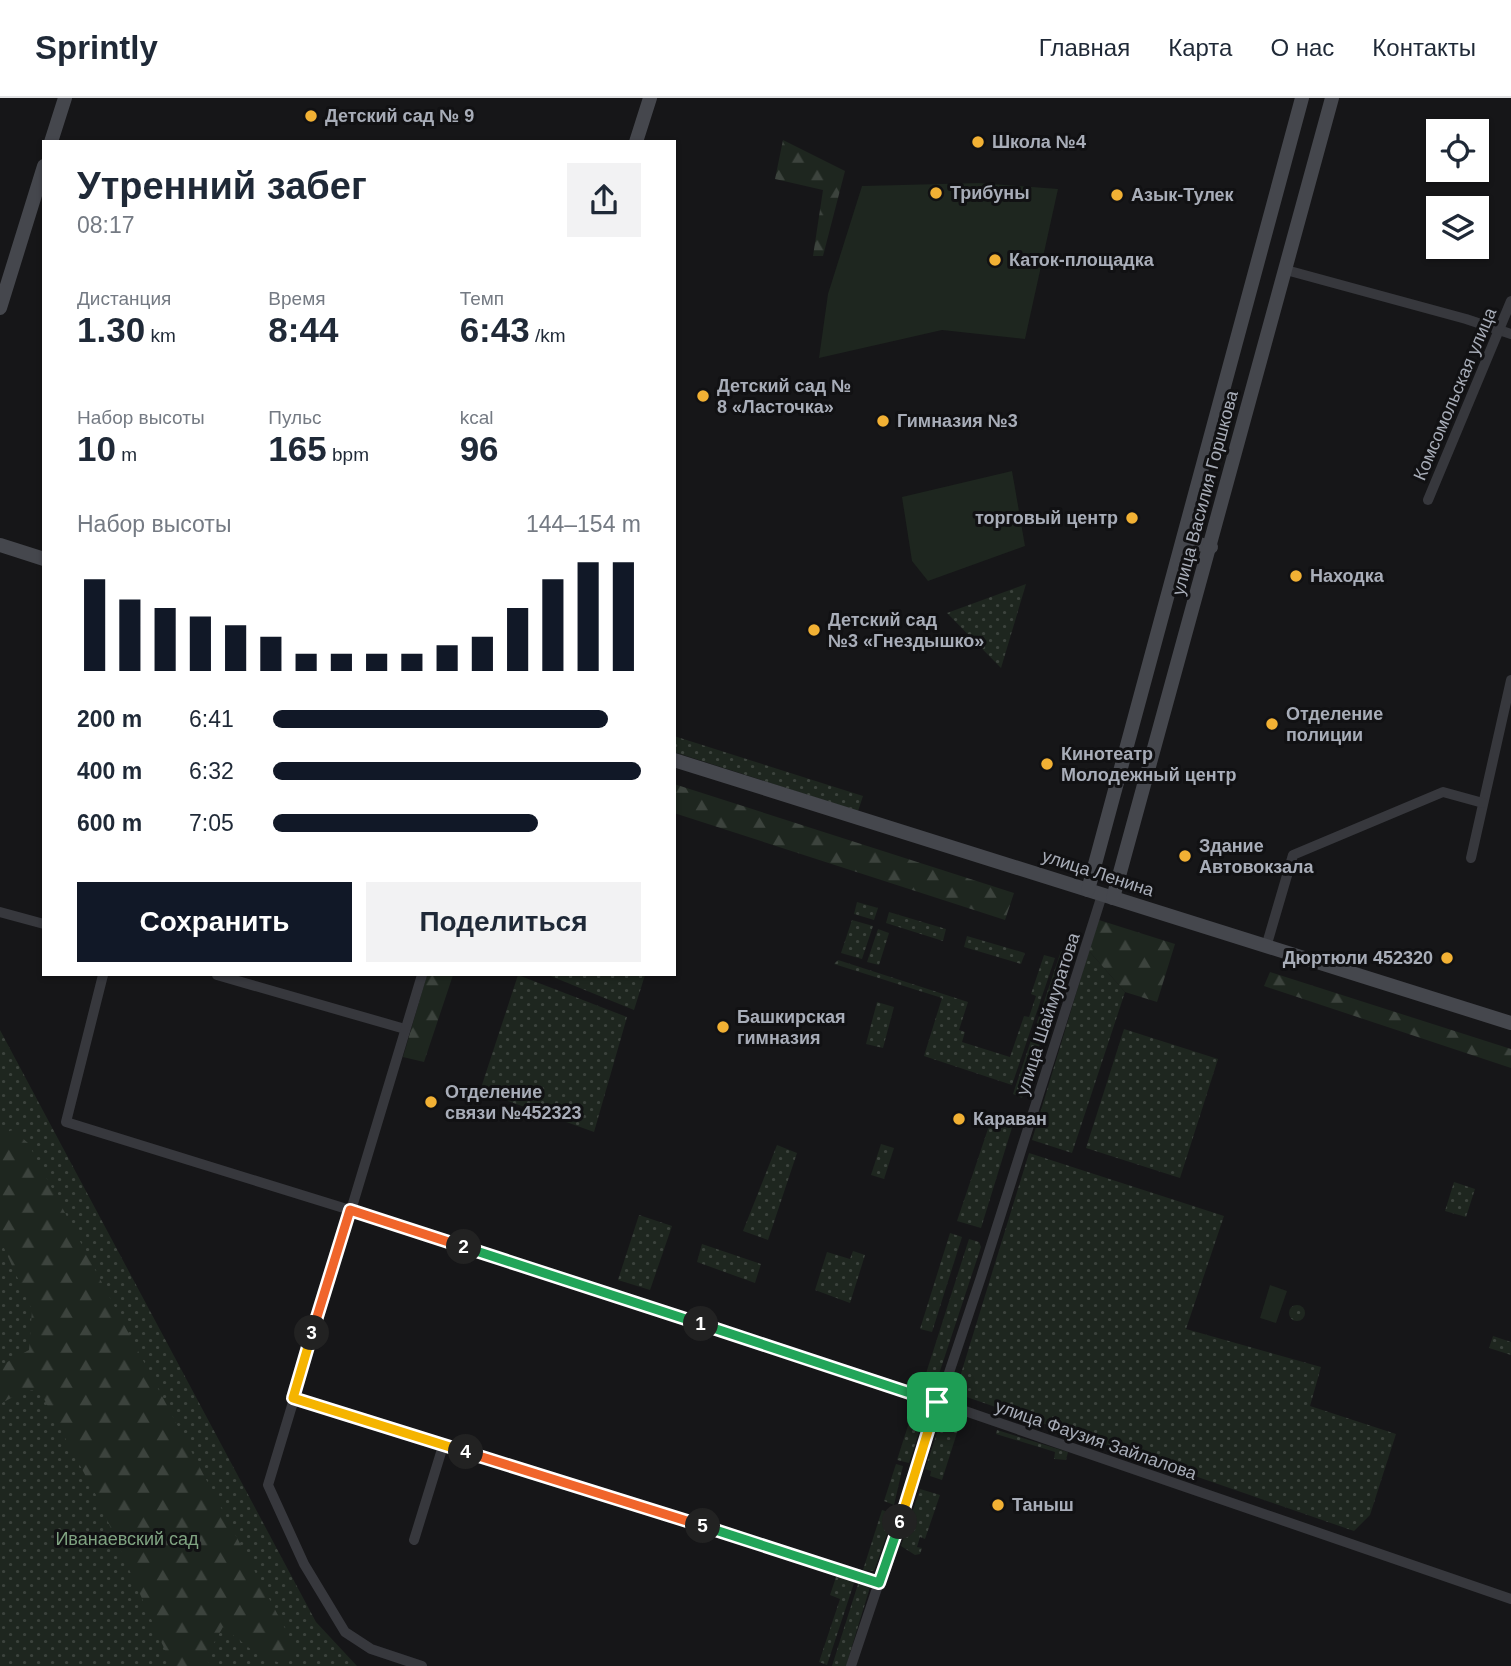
<!DOCTYPE html>
<html lang="ru">
<head>
<meta charset="utf-8">
<style>
	:root { --surface:#fff; --page:#f2f2f3; --text:#1f2937; --muted:#747a83; --line:#e0e1e3; --accent:#111827 }
	body { margin:0; font-family:Helvetica,sans-serif; background:var(--page); color:var(--text); height:100vh; display:flex; flex-direction:column; font-size:26px; white-space:nowrap }
	* { box-sizing:border-box; margin:0 }
	p { font-size:23px; color:var(--muted) }
	.icon { flex:none; width:38px; height:38px; fill:none; stroke:currentColor; stroke-width:2; stroke-linecap:round; stroke-linejoin:round }
	.map { position:relative; flex:1; overflow:hidden }
	.drawer { position:absolute; left:42px; top:42px; width:634px; height:836px; display:flex; flex-direction:column; background:var(--surface); border-radius:0px; box-shadow:0 2px 5px #0004 }
	.drawer>* { flex:none }
	.fabs { position:absolute; left:1426px; top:21px; display:grid; gap:14px }
	.fabs a { display:grid; place-items:center; width:63px; height:63px; border-radius:0px; background:var(--surface); box-shadow:0 2px 5px #0004; font-size:35px }
	.pin { position:absolute; display:grid; place-items:center; width:60px; height:60px; color:#fff; margin:-30px; border-radius:14px; box-shadow:0 4px 10px #0006 }
	.km { position:absolute; width:35px; height:35px; margin:-18px; border-radius:50%; background:#222; color:#fff; font-size:19px; line-height:35px; text-align:center }
	.round { display:grid; place-items:center; flex:none; width:74px; height:74px; border-radius:0px; background:var(--page) }
	.headline { display:flex; align-items:center; justify-content:space-between; height:119px; padding:0 35px }
	h1 { font-size:38px; font-weight:600; line-height:52px }
	.figures { display:grid; grid-template-columns:repeat(3,1fr); gap:10px; height:119px; padding:7px 35px }
	.figures div { display:grid; align-content:center }
	.figures b { font-size:35px; font-weight:600 }
	.figures small { font-size:19px; font-weight:400 }
	.figures p { font-size:19px }
	.chart { height:196px; padding:14px 35px }
	.chart p { display:flex; justify-content:space-between }
	.chart svg { width:100%; height:126px; margin-top:7px; stroke:var(--accent); stroke-width:6 }
	.cta { display:flex; gap:14px; margin-top:auto; padding:14px 35px }
	.cta a { flex:1; height:80px; border-radius:0px; background:var(--accent); color:#fff; font-size:28px; font-weight:600; line-height:80px; text-align:center }
	.cta a+a { background:var(--page); color:var(--text) }
	ul { padding:0 35px; list-style:none; font-size:23px }
	li { display:grid; grid-template-columns:112px 84px 1fr; align-items:center; height:52px }
	li i { height:18px; border-radius:9px; background:var(--accent) }
	header { display:flex; align-items:center; gap:42px; box-sizing:border-box; height:98px; padding:0 35px; background:var(--surface); border-bottom:2px solid var(--line) }
	header strong { font-size:33px }
	nav { display:flex; gap:38px; margin-inline-start:auto; font-size:24px }
	.map>svg:first-child { display:block }
	.green { fill:url(#green-dots) }
	.forest { fill:url(#forest-firs) }
	.pitch { fill:#1e261f }
	.lines { fill:none; stroke-linecap:round; stroke-linejoin:round }
	.street { stroke:#37383d; stroke-width:10 }
	.secondary { stroke:#45474d; stroke-width:14 }
	.split-1-casing { stroke:#fff; stroke-width:14 }
	.split-2-casing { stroke:#fff; stroke-width:14 }
	.split-3-casing { stroke:#fff; stroke-width:14 }
	.split-4-casing { stroke:#fff; stroke-width:14 }
	.split-5-casing { stroke:#fff; stroke-width:14 }
	.split-6-casing { stroke:#fff; stroke-width:14 }
	.split-7-casing { stroke:#fff; stroke-width:14 }
	.split-1 { stroke:#22a559; stroke-width:9 }
	.split-2 { stroke:#22a559; stroke-width:9 }
	.split-3 { stroke:#f0652b; stroke-width:9 }
	.split-4 { stroke:#f5b400; stroke-width:9 }
	.split-5 { stroke:#f0652b; stroke-width:9 }
	.split-6 { stroke:#22a559; stroke-width:9 }
	.split-7 { stroke:#f5b400; stroke-width:9 }
	.poi-dot { fill:#f2b134; stroke:#111113; stroke-width:2.5 }
	.labels { text-anchor:middle; dominant-baseline:central; stroke-width:6; stroke-linejoin:round; paint-order:stroke }
	.poi-label { font-size:18px; font-weight:bold; fill:#a8adb8; stroke:#111113; text-anchor:start }
	.street-label { font-size:18px; fill:#a8adb8; stroke:#111113 }
	.park-label { font-size:18px; fill:#7fa381; stroke:#111113 }
</style>
</head>
<body>
<header>
<strong>Sprintly</strong>
<nav><a>Главная</a><a>Карта</a><a>О нас</a><a>Контакты</a></nav>
</header>
<div class="map">
<svg width="1511" height="1568" viewBox="0 0 1511 1568">
	<defs>
		<pattern id="green-dots" width="8" height="8" patternUnits="userSpaceOnUse" patternTransform="scale(1.75)"><rect width="8" height="8" fill="#1e261f"/><path d="M2 2h.1M6 6h.1" fill="none" stroke="#3c433d" stroke-width="1.8" stroke-linecap="round"/></pattern>
		<pattern id="forest-firs" width="22" height="20" patternUnits="userSpaceOnUse" patternTransform="scale(1.75)"><rect width="22" height="20" fill="#1e261f"/><path d="M5 1l3.5 6h-7zM16 11l3.5 6h-7z" fill="#3c433d"/></pattern>
	</defs>
	<rect width="100%" height="100%" fill="#161618"/>
	<g class="green">
		<path d="M1026,486L1001,570L947,515Z"/>
		<path d="M674,638L863,698L858,713L674,654Z"/>
		<path d="M857,804L878,810L874,822L854,816Z"/>
		<path d="M889,814L946,831L943,843L886,825Z"/>
		<path d="M852,822L873,828L862,861L841,855Z"/>
		<path d="M878,831L889,835L879,867L867,864Z"/>
		<path d="M967,838L1025,855L1021,866L964,849Z"/>
		<path d="M1061,853L1070,855L1022,1000L1013,996Z"/>
		<path d="M1089,853L1125,894L1072,1055L1032,1042Z"/>
		<path d="M1044,857L1055,860L1012,987L924,958L942,900L834,866L838,862L968,904L959,932L965,934L962,944L1010,959L1024,918L1029,919L1036,898L1031,896Z"/>
		<path d="M518,877L627,919L594,1034L480,993Z"/>
		<path d="M548,877H645L634,912Z"/>
		<path d="M877,904L894,909L883,950L866,946Z"/>
		<path d="M1124,931L1218,961L1180,1080L1086,1050Z"/>
		<path d="M0,932L316,1524L357,1568H0Z"/>
		<path d="M993,1016L1014,1023L981,1130L957,1123Z"/>
		<path d="M881,1046L894,1050L884,1081L871,1077Z"/>
		<path d="M777,1047L797,1055L768,1142L743,1133Z"/>
		<path d="M1029,1055L1224,1118L1186,1231L1321,1269L1310,1308L1396,1336L1370,1417L1354,1433L955,1295Z"/>
		<path d="M1454,1084L1475,1091L1466,1119L1445,1113Z"/>
		<path d="M639,1117L672,1128L650,1192L618,1182Z"/>
		<path d="M950,1135L962,1139L932,1234L920,1231Z"/>
		<path d="M969,1141L979,1144L981,1149L935,1288H922Z"/>
		<path d="M702,1146L761,1166L755,1185L697,1164Z"/>
		<path d="M853,1153L865,1157L850,1205L815,1192L827,1154L850,1161Z"/>
		<circle cx="1297" cy="1215" r="8"/>
		<path d="M1493,1238L1511,1244V1257L1489,1250Z"/>
		<path d="M914,1309L926,1313L909,1365L897,1362Z"/>
		<path d="M949,1315L962,1319L942,1382L930,1378L931,1373L925,1371L942,1320Z"/>
		<path d="M997,1332L1068,1354L1066,1362L1054,1361L1055,1354L996,1336Z"/>
		<path d="M896,1366L903,1368L894,1407L884,1403Z"/>
		<path d="M920,1391L940,1397L925,1441L920,1439L917,1449L922,1450L920,1456L915,1457L901,1448Z"/>
		<path d="M882,1412L891,1415L893,1419L874,1473L863,1472Z"/>
		<path d="M837,1476L855,1482L827,1567L819,1564L840,1501L830,1497Z"/>
		<path d="M859,1483L869,1485L870,1489L846,1568H832Z"/>
	</g>
	<g class="forest">
		<path d="M783,42L845,73L823,158H813L823,92L775,81Z"/>
		<path d="M674,686L1014,795L1005,822L674,715Z"/>
		<path d="M1099,822L1175,846L1157,904L1125,894L1089,853Z"/>
		<path d="M1270,874L1511,951V970L1264,888Z"/>
		<path d="M427,877H453L424,964L403,959Z"/>
		<path d="M13,1032L28,1045L298,1555L280,1565L258,1557L223,1529L211,1550L204,1555L210,1568H172L96,1397L39,1292L24,1293L0,1306V1268L29,1252L32,1212L0,1141V1036Z"/>
	</g>
	<g class="pitch">
		<path d="M979,85L1058,91L1025,241L942,232L819,260L828,196L862,88Z"/>
		<path d="M1012,373L1025,448L928,483L912,463L902,399Z"/>
		<path d="M1270,1187L1287,1193L1276,1225L1260,1220Z"/>
	</g>
	<g class="lines">
		<g class="street">
			<path d="M1286,172L1466,221L1511,236"/>
			<path d="M1428,402L1511,203"/>
			<path d="M1471,760L1511,582"/>
			<path d="M0,814L44,826"/>
			<path d="M1266,849L1293,757L1443,694L1483,705"/>
			<path d="M103,877L66,1024L350,1112L901,1291L1511,1501"/>
			<path d="M217,877L405,931"/>
			<path d="M293,1300L879,1484"/>
			<path d="M414,1442L443,1348"/>
			<path d="M422,1568L371,1551L345,1534L304,1466L268,1387L422,877"/>
			<path d="M851,1568L981,1179L1102,797"/>
		</g>
		<g class="secondary">
			<path d="M51,44L65,0"/>
			<path d="M636,44L650,0"/>
			<path d="M0,210L44,68"/>
			<path d="M1183,442L1211,449"/>
			<path d="M0,447L44,461"/>
			<path d="M674,662L1511,925"/>
			<path d="M1088,792L1302,0"/>
			<path d="M1113,800L1332,0"/>
		</g>
	</g>
	<g class="lines">
		<g class="split-1-casing">
			<path id="split-1" d="M701,1226L937,1304"/>
		</g>
		<g class="split-2-casing">
			<path id="split-2" d="M464,1149L701,1226"/>
		</g>
		<g class="split-3-casing">
			<path id="split-3" d="M312,1235L350,1112L464,1149"/>
		</g>
		<g class="split-4-casing">
			<path id="split-4" d="M312,1235L293,1300L466,1354"/>
		</g>
		<g class="split-5-casing">
			<path id="split-5" d="M466,1354L703,1428"/>
		</g>
		<g class="split-6-casing">
			<path id="split-6" d="M703,1428L879,1485L900,1424"/>
		</g>
		<g class="split-7-casing">
			<path id="split-7" d="M900,1424L937,1304"/>
		</g>
		<use href="#split-1" class="split-1"/>
		<use href="#split-2" class="split-2"/>
		<use href="#split-3" class="split-3"/>
		<use href="#split-4" class="split-4"/>
		<use href="#split-5" class="split-5"/>
		<use href="#split-6" class="split-6"/>
		<use href="#split-7" class="split-7"/>
	</g>
	<g class="poi-dot">
		<circle cx="311" cy="18" r="7"/>
		<circle cx="978" cy="44" r="7"/>
		<circle cx="936" cy="95" r="7"/>
		<circle cx="1117" cy="97" r="7"/>
		<circle cx="995" cy="162" r="7"/>
		<circle cx="703" cy="298" r="7"/>
		<circle cx="883" cy="323" r="7"/>
		<circle cx="1132" cy="420" r="7"/>
		<circle cx="1296" cy="478" r="7"/>
		<circle cx="814" cy="532" r="7"/>
		<circle cx="1272" cy="626" r="7"/>
		<circle cx="1047" cy="666" r="7"/>
		<circle cx="1185" cy="758" r="7"/>
		<circle cx="1447" cy="860" r="7"/>
		<circle cx="723" cy="929" r="7"/>
		<circle cx="431" cy="1004" r="7"/>
		<circle cx="959" cy="1021" r="7"/>
		<circle cx="998" cy="1407" r="7"/>
	</g>
	<g class="labels">
		<g class="poi-label">
			<text x="325" y="18">Детский сад № 9</text>
			<text x="992" y="44">Школа №4</text>
			<text x="950" y="95">Трибуны</text>
			<text x="1131" y="97">Азык-Тулек</text>
			<text x="1009" y="162">Каток-площадка</text>
			<text x="717" y="288">Детский сад №<tspan x="717" dy="21">8 «Ласточка»</tspan></text>
			<text x="897" y="323">Гимназия №3</text>
			<text x="1118" y="420" text-anchor="end">торговый центр</text>
			<text x="1310" y="478">Находка</text>
			<text x="828" y="522">Детский сад<tspan x="828" dy="21">№3 «Гнездышко»</tspan></text>
			<text x="1286" y="616">Отделение<tspan x="1286" dy="21">полиции</tspan></text>
			<text x="1061" y="656">Кинотеатр<tspan x="1061" dy="21">Молодежный центр</tspan></text>
			<text x="1199" y="748">Здание<tspan x="1199" dy="21">Автовокзала</tspan></text>
			<text x="1433" y="860" text-anchor="end">Дюртюли 452320</text>
			<text x="737" y="919">Башкирская<tspan x="737" dy="21">гимназия</tspan></text>
			<text x="445" y="994">Отделение<tspan x="445" dy="21">связи №452323</tspan></text>
			<text x="973" y="1021">Караван</text>
			<text x="1012" y="1407">Таныш</text>
		</g>
		<g class="street-label">
			<text transform="translate(1455 296) rotate(-67)">Комсомольская улица</text>
			<text transform="translate(1205 395) rotate(-75)">улица Василия Горшкова</text>
			<text transform="translate(1098 775) rotate(18)">улица Ленина</text>
			<text transform="translate(1048 916) rotate(-72)">улица Шаймуратова</text>
			<text transform="translate(1096 1342) rotate(19)">улица Фаузия Зайлалова</text>
		</g>
		<g class="park-label">
			<text x="127" y="1441">Иванаевский сад</text>
		</g>
	</g>
</svg>
<div class="fabs">
<a><svg class="icon" aria-label="locate" viewBox="0 0 24 24"><circle cx="12" cy="12" r="6"/><path d="M12 2v4M12 18v4M2 12h4M18 12h4"/></svg></a>
<a><svg class="icon" aria-label="layers" viewBox="0 0 24 24"><path d="M12 4l9 5-9 5-9-5zM3 14l9 5 9-5"/></svg></a>
</div>
<div class="pin" style="left:937px;top:1304px;background:#1e9e55"><svg class="icon" aria-label="arrive" viewBox="0 0 24 24"><path d="M6 21V4h12l-3 4 3 4H6"/></svg></div>
<b class="km" style="left:701px;top:1226px">1</b>
<b class="km" style="left:464px;top:1149px">2</b>
<b class="km" style="left:312px;top:1235px">3</b>
<b class="km" style="left:466px;top:1354px">4</b>
<b class="km" style="left:703px;top:1428px">5</b>
<b class="km" style="left:900px;top:1424px">6</b>
<section class="drawer">
<div class="headline"><div><h1>Утренний забег</h1><p>08:17</p></div><a class="round"><svg class="icon" aria-label="share" viewBox="0 0 24 24"><path d="M12 15V3M7 8l5-5 5 5M5 13v7h14v-7"/></svg></a></div>
<div class="figures">
<div><p>Дистанция</p><b>1.30<small> km</small></b></div>
<div><p>Время</p><b>8:44</b></div>
<div><p>Темп</p><b>6:43<small> /km</small></b></div>
</div>
<div class="figures">
<div><p>Набор высоты</p><b>10<small> m</small></b></div>
<div><p>Пульс</p><b>165<small> bpm</small></b></div>
<div><p>kcal</p><b>96</b></div>
</div>
<div class="chart"><p><span>Набор высоты</span>144–154 m</p>
<svg viewBox="0 0 160 44" preserveAspectRatio="none"><path d="M5 44V12M15 44V19M25 44V22M35 44V25M45 44V28M55 44V32M65 44V38M75 44V38M85 44V38M95 44V38M105 44V35M115 44V32M125 44V22M135 44V12M145 44V6M155 44V6"/></svg>
</div>
<ul>
<li><b>200 m</b>6:41<i style="width:91%"></i></li>
<li><b>400 m</b>6:32<i style="width:100%"></i></li>
<li><b>600 m</b>7:05<i style="width:72%"></i></li>
</ul>
<div class="cta"><a>Сохранить</a><a>Поделиться</a></div>
</section>
</div>
</body>
</html>
